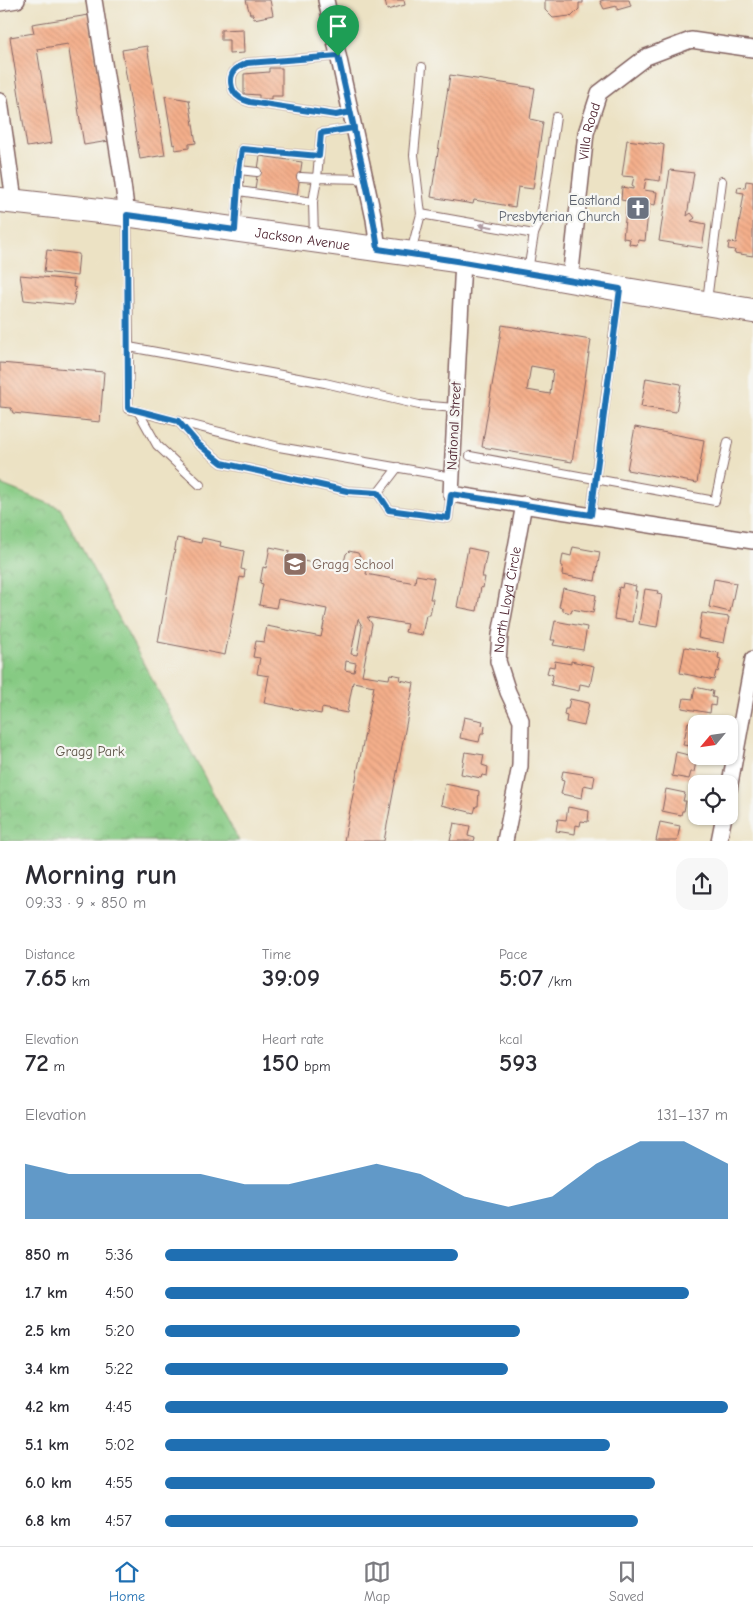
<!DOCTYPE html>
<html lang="en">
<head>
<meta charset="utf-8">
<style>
	:root { --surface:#fff; --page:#f7f7f7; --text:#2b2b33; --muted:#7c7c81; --line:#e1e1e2; --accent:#1f6fb2 }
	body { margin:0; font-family:"Comic Neue",sans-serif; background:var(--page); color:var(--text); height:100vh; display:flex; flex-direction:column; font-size:19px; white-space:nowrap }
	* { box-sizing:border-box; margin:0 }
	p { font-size:16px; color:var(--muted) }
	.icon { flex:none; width:28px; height:28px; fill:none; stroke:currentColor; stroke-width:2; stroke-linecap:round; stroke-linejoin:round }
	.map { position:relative; height:841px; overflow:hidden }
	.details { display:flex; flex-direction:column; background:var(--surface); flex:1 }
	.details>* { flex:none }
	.needle { width:32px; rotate:241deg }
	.buttons { position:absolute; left:688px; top:715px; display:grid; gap:10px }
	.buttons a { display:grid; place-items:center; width:50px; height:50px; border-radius:10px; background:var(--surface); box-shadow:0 1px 4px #0004; font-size:25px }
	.pin { position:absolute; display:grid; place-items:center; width:42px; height:42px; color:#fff; margin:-51px -21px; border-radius:50% 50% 50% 0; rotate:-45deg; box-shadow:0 0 5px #0007 }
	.pin .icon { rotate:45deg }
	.round { display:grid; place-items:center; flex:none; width:52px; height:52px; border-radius:15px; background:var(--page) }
	.summary { display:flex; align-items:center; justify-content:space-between; height:85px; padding:0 25px }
	h1 { font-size:28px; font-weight:800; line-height:38px }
	.figures { display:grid; grid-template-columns:repeat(3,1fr); gap:8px; height:85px; padding:5px 25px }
	.figures div { display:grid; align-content:center }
	.figures b { font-size:25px; font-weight:800 }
	.figures small { font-size:14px; font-weight:400 }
	.figures p { font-size:14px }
	.chart { height:140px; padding:10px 25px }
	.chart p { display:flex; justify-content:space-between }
	.chart svg { width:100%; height:90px; margin-top:5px; fill:var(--accent); opacity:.7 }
	ul { padding:0 25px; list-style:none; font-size:16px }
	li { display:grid; grid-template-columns:80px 60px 1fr; align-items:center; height:38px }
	li i { height:12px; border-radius:6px; background:var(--accent) }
	.tabs { display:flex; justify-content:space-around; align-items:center; height:70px; border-top:1px solid var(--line); background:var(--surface); font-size:14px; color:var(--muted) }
	.tabs a { display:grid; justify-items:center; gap:2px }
	.tabs .on { color:var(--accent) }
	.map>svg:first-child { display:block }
	.park { fill:url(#park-crowns); stroke:#687457 }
	.building { fill:url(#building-back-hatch); fill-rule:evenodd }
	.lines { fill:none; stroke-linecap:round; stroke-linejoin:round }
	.lane-casing { stroke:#836361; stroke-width:10 }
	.street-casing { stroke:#836361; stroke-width:18 }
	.primary-casing { stroke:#836361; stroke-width:26 }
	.lane { stroke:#fff; stroke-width:8 }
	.street { stroke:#fff; stroke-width:15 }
	.primary { stroke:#fff; stroke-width:24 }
	.oneway { fill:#ae9aa0 }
	.route-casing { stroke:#fff; stroke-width:10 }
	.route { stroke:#1f6fb2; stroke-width:6 }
	.labels { text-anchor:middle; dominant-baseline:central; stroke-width:4.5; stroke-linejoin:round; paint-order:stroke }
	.street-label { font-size:14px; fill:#4a1f2b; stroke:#f6f6f2 }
	.worship-label { font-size:14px; fill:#5b616d; stroke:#f6f6f2; text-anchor:end }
	.education-label { font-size:14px; fill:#785e54; stroke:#f6f6f2; text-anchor:start }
	.park-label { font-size:14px; fill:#5c5245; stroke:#f6f6f2 }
</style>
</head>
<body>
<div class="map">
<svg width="753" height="841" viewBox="0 0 753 841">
	<defs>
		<pattern id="park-crowns" width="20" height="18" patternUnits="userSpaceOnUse" patternTransform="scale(1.25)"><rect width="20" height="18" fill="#86ca83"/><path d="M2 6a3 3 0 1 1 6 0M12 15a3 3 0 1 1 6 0" fill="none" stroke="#75ad71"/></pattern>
		<pattern id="building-back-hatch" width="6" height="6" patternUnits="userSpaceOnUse" patternTransform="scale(1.25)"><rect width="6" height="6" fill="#f4af8b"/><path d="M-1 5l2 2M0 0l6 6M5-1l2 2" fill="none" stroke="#d39678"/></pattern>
	</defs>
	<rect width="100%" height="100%" fill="#f6f6f2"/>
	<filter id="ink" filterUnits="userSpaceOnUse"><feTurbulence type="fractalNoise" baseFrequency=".02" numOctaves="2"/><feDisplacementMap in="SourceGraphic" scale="10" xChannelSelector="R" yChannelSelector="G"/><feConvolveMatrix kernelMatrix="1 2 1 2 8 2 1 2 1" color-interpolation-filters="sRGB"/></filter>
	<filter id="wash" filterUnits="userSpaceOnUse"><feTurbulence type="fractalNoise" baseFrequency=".0096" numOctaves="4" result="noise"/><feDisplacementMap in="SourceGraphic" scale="20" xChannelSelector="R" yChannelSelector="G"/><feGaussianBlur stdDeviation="1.12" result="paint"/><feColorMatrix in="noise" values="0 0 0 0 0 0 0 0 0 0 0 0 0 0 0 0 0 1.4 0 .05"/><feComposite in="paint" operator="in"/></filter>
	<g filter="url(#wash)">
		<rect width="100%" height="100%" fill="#ece2c4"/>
		<path class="park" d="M0,484L60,508L239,841H0Z"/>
		<g id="blocks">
			<g class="building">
				<path d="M246,0H270L273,15L254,19L253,14H250Z"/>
				<path d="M385,0H404L405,5L387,10Z"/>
				<path d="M545,0H583V3H579V9L571,17L570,16L553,18L545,10Z"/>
				<path d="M605,0H629L631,6L617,10V6L604,9L600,1Z"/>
				<path d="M89,15L109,141L84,145L68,44L37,49L52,143L27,147L10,37L34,33L32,24Z"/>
				<path d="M243,29L244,53L229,54V40H221V30Z"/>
				<path d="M147,46L165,155L140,159L122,50Z"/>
				<path d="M269,68H282V96H271V99H259V95L244,94V74L269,72Z"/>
				<path d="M450,75L535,88L530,119L543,122L533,189L518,187L515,207L474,200L473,204L431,197Z"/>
				<path d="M165,96L189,100L196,143L189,144V148L175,150V144L173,145Z"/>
				<path d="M627,140L658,144V143L664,145L660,181L646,179L644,190L657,192L655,205L649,204L645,241L638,240L637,245L629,244L630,239L623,238L627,201L621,200L622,187L633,189V186L632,185L634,177L622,176Z"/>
				<path d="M260,156L302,162L297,196L255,189Z"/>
				<path d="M670,170L694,173L687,216L691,213L695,218L691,221L706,224L702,248L659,241Z"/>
				<path d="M746,181L753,182V256L734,253L735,250L728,249L729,242L736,243L744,193L737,192L738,187L745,188Z"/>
				<path d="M47,250L79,254L77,276L44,272Z"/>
				<path d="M20,275L74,280L73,287L76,288L73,305L24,300Z"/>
				<path d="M502,325L591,340L572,462L482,447ZM531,366L553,370L550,394L527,390Z"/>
				<path d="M0,363L104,372L100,422L13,413L11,408L0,407Z"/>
				<path d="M646,378L681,384L676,412L641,407Z"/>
				<path d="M635,427L704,440L697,483L627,470Z"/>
				<path d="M177,538L201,543L202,538L221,542L220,546L244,551L241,569L245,570L244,578L240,577L225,655L158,642Z"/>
				<path d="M270,547L289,551L288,558L334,567V563L347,565L344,562L346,554L349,551L358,553L360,557L359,565L355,567L367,569L366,574L415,583L416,575L434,578L430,599H433L430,615H426L422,635L405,632L407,624L367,617L372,624L362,675L389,679L390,674L401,676L400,680L414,683L384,841H344L374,686L353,682L347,713L322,708L321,714L264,703L269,676L257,674L260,658L253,657L256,641L264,642L267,626L321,637L327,609L278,599L276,608L259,605L263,584L260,583L263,567L266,568ZM358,619L362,626L357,655L351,654ZM346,661L356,663L354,672L345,670Z"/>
				<path d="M573,547L600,552L595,581L562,575L563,566H561L563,554L571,556Z"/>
				<path d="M468,548L487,552L482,577H485L483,588L481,587L477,611L457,607Z"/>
				<path d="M714,579L736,583L730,612L709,607Z"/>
				<path d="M623,583L636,586L635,591H637L632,622L614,619L619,587L622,588Z"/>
				<path d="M563,588L596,595L593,613L572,609L571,613L563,611V608L559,607Z"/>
				<path d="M645,589L658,591L657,594L662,595L657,627L639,624Z"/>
				<path d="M702,613L729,617L724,643L698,638Z"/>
				<path d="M555,621L587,627L583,650L553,645L555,640H551Z"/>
				<path d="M685,647L719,653L718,658L721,659L718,672L716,671L714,680L680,673Z"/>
				<path d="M555,661L571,664V661L594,666L590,686L580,684L579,691L551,685L553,675L547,673L549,666L554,667Z"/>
				<path d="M695,687L713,691L712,697L716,698L715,706L711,705L710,713L682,708L684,698L693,699Z"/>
				<path d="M570,699L589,703L584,726L566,722L567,716L564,715L565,709H568Z"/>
				<path d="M464,717L483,721L482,725L485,726L484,733H481L479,742L460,738Z"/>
				<path d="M688,722L696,723V747L683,745Z"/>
				<path d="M465,752L484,755L482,765L488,767L487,776L482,775L481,778L461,774Z"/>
				<path d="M676,752L697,757L694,772H691L689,779L672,776Z"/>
				<path d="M563,771L595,776L593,787L584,785L582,798L561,794L564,781L561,780Z"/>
				<path d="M445,784L479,791L478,806H476L474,813L441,805Z"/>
				<path d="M666,789L685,793L683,801H686L684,811H682L681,815L662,811Z"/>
				<path d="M568,807L589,811L588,822L581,821L580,826L576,825L575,834L556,831L558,819L566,820Z"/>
				<path d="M660,822L680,826L677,841H656Z"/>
				<path d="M454,823L470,826L468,836L475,838L474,841H450Z"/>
			</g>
		</g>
	</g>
	<g filter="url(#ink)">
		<use href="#blocks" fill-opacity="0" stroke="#836361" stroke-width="1"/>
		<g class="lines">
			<g class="lane-casing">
				<g id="lane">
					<path d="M338,56L247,63C243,65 239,66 236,69C229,76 230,91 239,97C242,100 247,101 250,102L336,115L350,112"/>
					<path d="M319,156L321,133L354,128"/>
					<path d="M239,170L257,172"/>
					<path d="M301,177L317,178L319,156L242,149L239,170V191L313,202L317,178L365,179"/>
					<path d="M313,202L314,238"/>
					<path d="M421,214L534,234"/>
					<path d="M127,217L129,347L128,409L279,447L452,477"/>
					<path d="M235,226L239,191"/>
					<path d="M411,252L421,214L414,155L422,67"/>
					<path d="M528,271L534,234L541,218L556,117"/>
					<path d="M707,301L722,181"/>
					<path d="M129,347L325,383L419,405L455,408"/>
					<path d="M138,411L157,445L200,485"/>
					<path d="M178,421L198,444L222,463L347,491L378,493"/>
					<path d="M470,456L715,501L728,442"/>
					<path d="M378,493L389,510L448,518L451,494"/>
					<path d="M378,493L398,467"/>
					<path d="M591,515L619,291"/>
				</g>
			</g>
			<g class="street-casing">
				<g id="street">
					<path d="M94,0L122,177L127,215"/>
					<path d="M326,0L374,219L378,249"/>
					<path d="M0,3L17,0"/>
					<path d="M0,101L14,200"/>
					<path d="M463,261L451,494L753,541"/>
					<path id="s1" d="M570,280L586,133L599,93L646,57L691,40L753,49"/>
					<path d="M729,789L753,659"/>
					<path id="s2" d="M505,841L520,766L521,720L508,692L498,661L500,635L524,504"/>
					<path d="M719,841L724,816"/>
				</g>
			</g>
			<g class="primary-casing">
				<g id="primary">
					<path id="s3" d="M0,200L118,213L463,261L620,289L753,311"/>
				</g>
			</g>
			<use href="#lane" class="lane"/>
			<use href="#street" class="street"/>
			<use href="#primary" class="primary"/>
		</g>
		<defs><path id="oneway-solid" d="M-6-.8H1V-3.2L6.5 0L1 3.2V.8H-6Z" transform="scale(1.25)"/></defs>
		<use class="oneway" href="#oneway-solid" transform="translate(486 226) rotate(-170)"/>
	</g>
	<g class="lines" filter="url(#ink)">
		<g class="route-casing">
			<path id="route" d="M338,56L354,128L321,133L319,156L242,149L239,170L235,230L127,215L128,408L178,421L198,444L222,463L347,491L378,493L389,510L448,518L451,494L591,515L620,289L463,262L378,249C372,203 360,158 350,112L336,115L250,102C247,101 242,100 239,97C230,91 228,76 236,69C239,66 243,65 247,63L338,56"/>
		</g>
		<use href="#route" class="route"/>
	</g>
	<defs>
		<g id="church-square" transform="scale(1.25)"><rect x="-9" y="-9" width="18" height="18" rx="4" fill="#6b7280" stroke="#f6f6f2"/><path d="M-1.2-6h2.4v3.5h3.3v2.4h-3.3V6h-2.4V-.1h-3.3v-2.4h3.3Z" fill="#fff"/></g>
		<g id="school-square" transform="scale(1.25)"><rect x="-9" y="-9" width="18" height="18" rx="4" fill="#8d6e63" stroke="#f6f6f2"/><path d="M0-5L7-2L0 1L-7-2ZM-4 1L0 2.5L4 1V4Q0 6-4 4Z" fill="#fff"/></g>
	</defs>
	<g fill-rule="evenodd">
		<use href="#church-square" x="638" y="208"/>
		<use href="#school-square" x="295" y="564"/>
	</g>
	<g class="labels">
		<g class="street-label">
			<text stroke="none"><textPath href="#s1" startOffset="150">Villa Road</textPath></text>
			<text stroke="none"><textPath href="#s3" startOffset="305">Jackson Avenue</textPath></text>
			<text transform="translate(454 426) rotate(-87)">National Street</text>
			<text stroke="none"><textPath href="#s2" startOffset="248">North Lloyd Circle</textPath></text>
		</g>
		<g class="worship-label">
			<text x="620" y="200">Eastland<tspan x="620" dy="16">Presbyterian Church</tspan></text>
		</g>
		<g class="education-label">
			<text x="312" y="564">Gragg School</text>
		</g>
		<g class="park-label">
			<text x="90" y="751">Gragg Park</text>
		</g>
	</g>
</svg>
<div class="buttons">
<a><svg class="needle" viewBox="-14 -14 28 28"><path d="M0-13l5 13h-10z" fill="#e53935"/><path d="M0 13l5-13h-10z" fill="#7c7c81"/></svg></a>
<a><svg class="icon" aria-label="locate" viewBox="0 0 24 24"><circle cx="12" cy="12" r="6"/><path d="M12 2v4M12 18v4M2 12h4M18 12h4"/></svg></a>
</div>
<div class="pin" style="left:338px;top:56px;background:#1e9e55"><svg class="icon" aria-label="arrive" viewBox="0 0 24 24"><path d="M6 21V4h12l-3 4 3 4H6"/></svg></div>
</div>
<section class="details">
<div class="summary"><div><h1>Morning run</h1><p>09:33 · 9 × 850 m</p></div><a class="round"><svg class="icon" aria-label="share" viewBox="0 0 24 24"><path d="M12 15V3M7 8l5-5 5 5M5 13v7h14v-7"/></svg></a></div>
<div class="figures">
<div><p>Distance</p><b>7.65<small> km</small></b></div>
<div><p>Time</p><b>39:09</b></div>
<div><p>Pace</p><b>5:07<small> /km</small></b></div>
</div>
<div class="figures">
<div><p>Elevation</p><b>72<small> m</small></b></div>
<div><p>Heart rate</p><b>150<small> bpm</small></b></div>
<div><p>kcal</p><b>593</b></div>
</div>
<div class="chart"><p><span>Elevation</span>131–137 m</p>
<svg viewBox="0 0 160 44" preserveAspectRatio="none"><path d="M0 44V17L10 22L20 22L30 22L40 22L50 27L60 27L70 22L80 17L90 22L100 33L110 38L120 33L130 17L140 6L150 6L160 17V44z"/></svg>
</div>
<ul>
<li><b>850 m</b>5:36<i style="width:52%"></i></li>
<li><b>1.7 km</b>4:50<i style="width:93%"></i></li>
<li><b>2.5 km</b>5:20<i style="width:63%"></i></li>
<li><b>3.4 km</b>5:22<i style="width:61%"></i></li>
<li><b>4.2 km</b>4:45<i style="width:100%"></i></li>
<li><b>5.1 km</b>5:02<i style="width:79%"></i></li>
<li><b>6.0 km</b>4:55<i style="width:87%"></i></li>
<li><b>6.8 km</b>4:57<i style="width:84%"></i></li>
</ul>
</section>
<nav class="tabs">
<a class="on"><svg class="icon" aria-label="home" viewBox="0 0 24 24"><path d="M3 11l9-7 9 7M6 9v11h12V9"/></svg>Home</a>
<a><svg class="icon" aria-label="map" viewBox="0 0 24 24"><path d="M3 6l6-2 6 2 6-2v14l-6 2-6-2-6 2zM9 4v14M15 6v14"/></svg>Map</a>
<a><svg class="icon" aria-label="saved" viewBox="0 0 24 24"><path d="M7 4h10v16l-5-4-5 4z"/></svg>Saved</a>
</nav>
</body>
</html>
